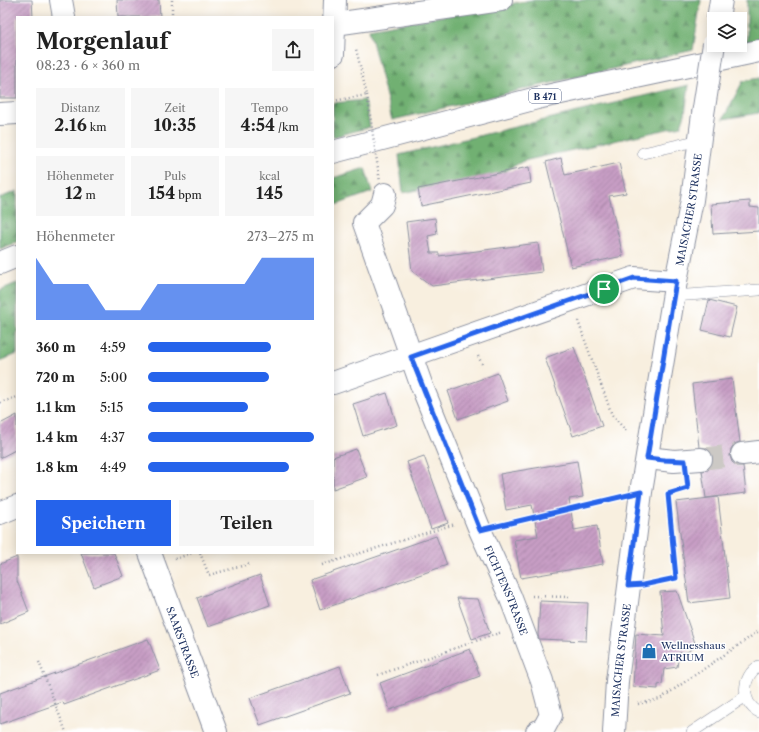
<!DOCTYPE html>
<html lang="de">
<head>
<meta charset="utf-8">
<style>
	:root { --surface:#fff; --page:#f6f6f6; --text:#222; --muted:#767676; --accent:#2563eb }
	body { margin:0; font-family:"Libre Caslon Text",serif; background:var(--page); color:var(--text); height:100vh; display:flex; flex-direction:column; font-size:15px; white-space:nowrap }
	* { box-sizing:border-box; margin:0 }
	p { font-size:13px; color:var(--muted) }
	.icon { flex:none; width:22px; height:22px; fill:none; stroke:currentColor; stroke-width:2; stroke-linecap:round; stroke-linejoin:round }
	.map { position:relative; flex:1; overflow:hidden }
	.details { position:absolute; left:16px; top:16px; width:318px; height:538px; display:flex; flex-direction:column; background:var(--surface); border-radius:0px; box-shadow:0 2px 10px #0003 }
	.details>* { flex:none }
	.controls { position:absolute; left:707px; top:12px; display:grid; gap:8px }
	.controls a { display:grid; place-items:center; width:40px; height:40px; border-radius:0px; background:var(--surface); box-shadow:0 2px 10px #0003; font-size:20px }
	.pin { position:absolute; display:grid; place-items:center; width:34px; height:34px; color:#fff; margin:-17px; border:2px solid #fff; border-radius:50%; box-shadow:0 1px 4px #0007 }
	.round { display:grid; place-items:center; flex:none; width:42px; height:42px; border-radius:0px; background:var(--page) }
	.headline { display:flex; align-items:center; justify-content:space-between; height:68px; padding:0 20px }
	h1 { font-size:22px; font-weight:700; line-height:30px }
	.metrics { display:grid; grid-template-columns:repeat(3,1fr); gap:6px; height:68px; padding:4px 20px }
	.metrics div { display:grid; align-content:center; border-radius:0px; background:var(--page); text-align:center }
	.metrics b { font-size:17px; font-weight:700 }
	.metrics small { font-size:11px; font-weight:400 }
	.metrics p { font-size:11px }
	.chart { height:112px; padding:8px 20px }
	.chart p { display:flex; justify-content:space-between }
	.chart svg { width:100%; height:72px; margin-top:4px; fill:var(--accent); opacity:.7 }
	.primary-button { display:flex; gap:8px; margin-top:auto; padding:8px 20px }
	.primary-button a { flex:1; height:46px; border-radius:0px; background:var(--accent); color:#fff; font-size:16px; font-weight:700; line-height:46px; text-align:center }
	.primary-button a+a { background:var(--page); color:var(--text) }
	ul { padding:0 20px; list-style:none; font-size:13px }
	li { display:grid; grid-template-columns:64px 48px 1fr; align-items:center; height:30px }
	li i { height:10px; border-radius:5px; background:var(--accent) }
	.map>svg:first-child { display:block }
	.forest { fill:url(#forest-firs); stroke:#467068 }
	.building { fill:url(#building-hatch) }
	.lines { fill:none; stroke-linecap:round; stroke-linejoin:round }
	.street-tunnel { stroke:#ccc9c5; stroke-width:22; stroke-dasharray:22 11; stroke-linecap:butt }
	.lane-casing { stroke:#8a8f9e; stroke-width:12 }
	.street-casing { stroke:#8a8f9e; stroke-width:24 }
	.highway-casing { stroke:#8a8f9e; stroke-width:24 }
	.path { stroke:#8a8f9e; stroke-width:2.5; stroke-dasharray:1 3; stroke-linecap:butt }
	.lane { stroke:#fff; stroke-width:11 }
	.street { stroke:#fff; stroke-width:22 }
	.highway { stroke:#fff; stroke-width:22 }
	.street-bridge-casing { stroke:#8a8f9e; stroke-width:24; stroke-linecap:butt }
	.path-bridge { stroke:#8a8f9e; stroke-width:2.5; stroke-dasharray:1 3; stroke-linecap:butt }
	.street-bridge { stroke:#fff; stroke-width:22 }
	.route-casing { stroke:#fff; stroke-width:8 }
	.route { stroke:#2563eb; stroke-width:5 }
	.labels { text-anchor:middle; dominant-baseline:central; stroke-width:3; stroke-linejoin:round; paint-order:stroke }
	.shield { fill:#fff; stroke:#5f6d8e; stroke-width:1 }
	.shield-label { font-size:9px; font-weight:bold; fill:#1b2f5e }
	.street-label { font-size:10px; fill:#1b2f5e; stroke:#fff }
	.poi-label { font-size:10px; fill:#1b2f5e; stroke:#fff; text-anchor:start }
</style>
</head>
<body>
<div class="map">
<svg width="759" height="732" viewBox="0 0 759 732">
	<defs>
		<pattern id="forest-firs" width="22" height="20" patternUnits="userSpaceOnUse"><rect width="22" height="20" fill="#71b072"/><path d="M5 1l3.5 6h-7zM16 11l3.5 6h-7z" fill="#5c9061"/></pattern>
		<pattern id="building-hatch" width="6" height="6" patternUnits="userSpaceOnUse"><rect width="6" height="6" fill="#c89ec5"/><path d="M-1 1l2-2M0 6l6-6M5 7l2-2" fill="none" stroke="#a281a3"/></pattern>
	</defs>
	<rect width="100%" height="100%" fill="#fff"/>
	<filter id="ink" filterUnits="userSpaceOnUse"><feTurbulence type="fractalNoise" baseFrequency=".025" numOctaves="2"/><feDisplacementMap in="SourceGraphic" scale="8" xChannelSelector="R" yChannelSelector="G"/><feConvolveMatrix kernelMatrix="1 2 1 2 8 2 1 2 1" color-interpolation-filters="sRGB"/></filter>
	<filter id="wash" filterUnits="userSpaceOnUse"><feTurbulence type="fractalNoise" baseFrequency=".012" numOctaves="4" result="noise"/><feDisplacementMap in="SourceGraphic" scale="16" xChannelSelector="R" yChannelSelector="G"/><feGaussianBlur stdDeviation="0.9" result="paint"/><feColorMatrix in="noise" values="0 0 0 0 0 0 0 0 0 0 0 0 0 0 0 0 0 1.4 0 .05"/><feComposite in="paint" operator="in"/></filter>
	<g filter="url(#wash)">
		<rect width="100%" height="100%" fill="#f8efdf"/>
		<g class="forest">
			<path d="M532,0H701L693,50L392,120L369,29Z"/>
			<path d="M747,0H759V39L747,42Z"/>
			<path d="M759,78V113L723,119L743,81Z"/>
			<path d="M689,85L685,114L681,126L523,161L502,173L403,193L399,155Z"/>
			<path d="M365,100L370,127L333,137V103Z"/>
			<path d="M365,168L372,192L333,206V178Z"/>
			<path d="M17,191V242L0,249V198Z"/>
			<path d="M17,283V354L0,361V290Z"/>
		</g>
		<g id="blocks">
			<g class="building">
				<path d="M0,0H32L33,17H17V98H0Z"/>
				<path d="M117,0H159L160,17H118Z"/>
				<path d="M561,158L565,175L619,163L626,193L609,196L623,256L571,267L546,162Z"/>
				<path d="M529,167L531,183L421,206L418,189Z"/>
				<path d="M750,201V207L759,208V231L713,234L711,204Z"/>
				<path d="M435,218L437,234L428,236L431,253H439V256L538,243L542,272L432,286L412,271L406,222Z"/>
				<path d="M709,300L737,307L730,337L702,330Z"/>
				<path d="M574,347L602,426L573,436L545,358Z"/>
				<path d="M498,373L508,401L458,419L448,391Z"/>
				<path d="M732,379L740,442L734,444L731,449L730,456L732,462L737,466H743L746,493L706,498L702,471L708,470L712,465L713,458L712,452L707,448L699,447L692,384Z"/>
				<path d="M387,393L397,425L363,436L353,404Z"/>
				<path d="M17,415V449L0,458V424Z"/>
				<path d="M356,449L367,477L333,489V457Z"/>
				<path d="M424,456L448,523L431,529L407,462Z"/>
				<path d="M577,461L583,497L569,499L574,530L597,526L603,564L521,578L514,540L538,536L532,505L506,510L500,474Z"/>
				<path d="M718,497L730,598L689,603L676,502Z"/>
				<path d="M436,536L447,565L320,610L310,580Z"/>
				<path d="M81,553H114L123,576L94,587Z"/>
				<path d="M17,557V581L29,612L0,624V564Z"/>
				<path d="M260,575L270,605L208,627L197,598Z"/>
				<path d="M677,591L696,646L687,652L679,653L677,667L664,669L662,684L658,685V689L633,687L636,634L664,636L660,592Z"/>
				<path d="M457,598L478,599L490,633L472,639Z"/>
				<path d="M540,601L588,603L586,641L539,639L538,635Z"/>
				<path d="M148,639L160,670L64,705L63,702L0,724V693Z"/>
				<path d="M470,649L480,676L390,710L380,683Z"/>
				<path d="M340,666L350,693L260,725L250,698Z"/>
			</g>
		</g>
	</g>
	<g filter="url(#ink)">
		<use href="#blocks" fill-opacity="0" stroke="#8a8f9e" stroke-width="1"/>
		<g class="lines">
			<path class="street-tunnel" d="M701,459L742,454"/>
			<g class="lane-casing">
				<g id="lane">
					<path d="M643,153L700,140"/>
					<path d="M673,296L759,290"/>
					<path d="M759,666C742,676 740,702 759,712"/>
					<path d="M692,732L746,696"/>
				</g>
			</g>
			<g class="street-casing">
				<g id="street">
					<path d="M61,0L64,17"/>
					<path d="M718,19L721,0"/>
					<path d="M335,24L501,0"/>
					<path d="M333,54L335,0"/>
					<path d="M0,114L17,113"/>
					<path id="s1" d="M385,194L382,205L364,223L421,384L480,530L510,596L542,681L551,715L544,728L537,732"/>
					<path d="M333,383L634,278L676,281"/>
					<path d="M742,454L759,452"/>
					<path d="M647,458L674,461L701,459"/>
					<path d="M0,513L17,506"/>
					<path id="s2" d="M150,553L216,732"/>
					<path id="s3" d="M614,732L617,681L641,492L676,281L692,200L703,114"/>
				</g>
			</g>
			<g class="highway-casing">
				<g id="highway">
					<path d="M333,152L537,98L759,51"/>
					<path d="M0,263L17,256"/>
				</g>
			</g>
			<g class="path">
				<path d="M172,17V0"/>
				<path d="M333,101L367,95L356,49"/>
				<path d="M578,321L612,415L628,433"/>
				<path d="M478,356L482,364"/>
				<path d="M0,403L17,397"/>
				<path d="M502,525L620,498"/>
				<path d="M200,553L209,575L249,564"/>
				<path d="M175,559L192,553"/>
				<path d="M322,565L455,524"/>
				<path d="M651,583L676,578L668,494L688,488L687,481"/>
				<path d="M532,596L569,597"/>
				<path d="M39,662L66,732"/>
				<path d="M378,675L502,632"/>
				<path d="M638,704L660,699L759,631"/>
			</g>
			<use href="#lane" class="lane"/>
			<use href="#street" class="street"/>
			<use href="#highway" class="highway"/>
			<g class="street-bridge-casing">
				<path id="street-bridge" d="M703,114L714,44"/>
			</g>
			<path class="path-bridge" d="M367,95L380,182"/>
			<use href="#street-bridge" class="street-bridge"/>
		</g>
	</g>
	<g class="lines" filter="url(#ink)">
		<g class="route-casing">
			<path id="route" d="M634,278L676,281L647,458L664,460L685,461L688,488L668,494L676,578L643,585L628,586L641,492L480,530L411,357Z"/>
		</g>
		<use href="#route" class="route"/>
	</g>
	<defs>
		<g id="shop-bare" transform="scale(1.2)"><path d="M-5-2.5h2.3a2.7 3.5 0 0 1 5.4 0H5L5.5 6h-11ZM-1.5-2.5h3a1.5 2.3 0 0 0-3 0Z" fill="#1f6fb2" stroke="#fff" stroke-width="2.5" paint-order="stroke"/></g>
	</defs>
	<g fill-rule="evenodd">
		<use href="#shop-bare" x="649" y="651"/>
	</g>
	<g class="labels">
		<rect class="shield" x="529" y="89" width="32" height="14" rx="3"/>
		<g class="shield-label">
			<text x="545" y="96">B 471</text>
		</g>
		<g class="street-label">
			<text stroke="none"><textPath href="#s3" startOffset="528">MAISACHER STRASSE</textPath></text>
			<text stroke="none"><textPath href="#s1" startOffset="431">FICHTENSTRASSE</textPath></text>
			<text stroke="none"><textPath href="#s2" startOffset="95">SAARSTRASSE</textPath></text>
			<text stroke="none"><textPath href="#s3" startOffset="72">MAISACHER STRASSE</textPath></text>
		</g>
		<g class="poi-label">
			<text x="661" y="645">Wellnesshaus<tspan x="661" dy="12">ATRIUM</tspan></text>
		</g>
	</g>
</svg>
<div class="controls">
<a><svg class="icon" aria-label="layers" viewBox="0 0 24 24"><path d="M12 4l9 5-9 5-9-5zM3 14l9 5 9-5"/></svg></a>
</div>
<div class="pin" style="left:604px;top:289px;background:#1e9e55"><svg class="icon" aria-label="arrive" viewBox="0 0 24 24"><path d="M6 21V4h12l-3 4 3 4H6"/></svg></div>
<section class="details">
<div class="headline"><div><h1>Morgenlauf</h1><p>08:23 · 6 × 360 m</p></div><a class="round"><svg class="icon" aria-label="share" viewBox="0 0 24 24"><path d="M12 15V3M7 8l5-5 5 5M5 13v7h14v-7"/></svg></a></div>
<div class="metrics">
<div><p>Distanz</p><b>2.16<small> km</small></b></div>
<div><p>Zeit</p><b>10:35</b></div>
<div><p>Tempo</p><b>4:54<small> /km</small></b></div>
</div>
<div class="metrics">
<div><p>Höhenmeter</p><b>12<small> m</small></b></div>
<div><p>Puls</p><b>154<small> bpm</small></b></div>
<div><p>kcal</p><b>145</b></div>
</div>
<div class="chart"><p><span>Höhenmeter</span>273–275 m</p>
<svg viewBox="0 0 160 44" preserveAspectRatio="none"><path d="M0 44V6L10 22L20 22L30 22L40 38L50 38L60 38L70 22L80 22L90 22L100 22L110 22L120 22L130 6L140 6L150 6L160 6V44z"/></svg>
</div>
<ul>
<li><b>360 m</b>4:59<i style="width:74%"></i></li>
<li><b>720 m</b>5:00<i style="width:73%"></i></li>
<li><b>1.1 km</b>5:15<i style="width:60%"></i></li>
<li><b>1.4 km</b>4:37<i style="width:100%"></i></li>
<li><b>1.8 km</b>4:49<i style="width:85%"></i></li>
</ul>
<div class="primary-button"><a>Speichern</a><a>Teilen</a></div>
</section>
</div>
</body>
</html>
